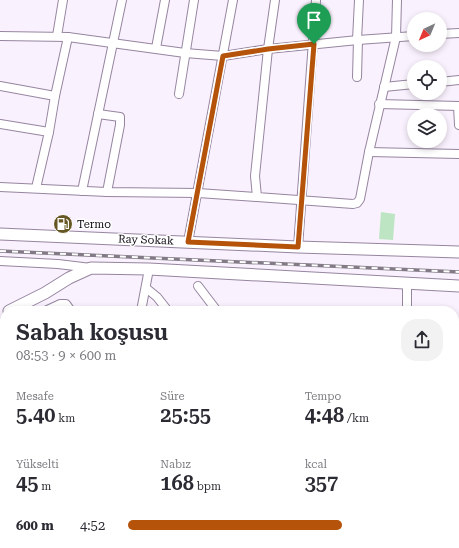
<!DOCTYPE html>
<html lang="tr">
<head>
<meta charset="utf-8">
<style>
	:root { --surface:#fff; --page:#f2f2f3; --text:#2b2b33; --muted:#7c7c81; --accent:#b45309 }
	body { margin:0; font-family:"Roboto Serif",serif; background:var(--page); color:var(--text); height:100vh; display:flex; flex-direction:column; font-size:15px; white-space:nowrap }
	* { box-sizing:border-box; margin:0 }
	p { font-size:13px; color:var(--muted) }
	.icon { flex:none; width:22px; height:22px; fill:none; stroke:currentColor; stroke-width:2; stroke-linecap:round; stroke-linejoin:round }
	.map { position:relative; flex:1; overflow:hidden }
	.details { position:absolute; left:0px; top:306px; width:459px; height:242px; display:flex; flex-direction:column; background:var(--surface); border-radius:16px 16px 0 0; box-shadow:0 2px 6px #0003 }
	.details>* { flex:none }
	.needle { width:26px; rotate:224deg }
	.tools { position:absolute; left:407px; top:12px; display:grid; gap:8px }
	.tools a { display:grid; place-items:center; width:40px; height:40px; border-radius:50%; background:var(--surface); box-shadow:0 2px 6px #0003; font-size:20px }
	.pin { position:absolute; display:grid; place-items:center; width:34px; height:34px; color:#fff; margin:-41px -17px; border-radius:50% 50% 50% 0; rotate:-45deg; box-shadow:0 0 4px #0007 }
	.pin .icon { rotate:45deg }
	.round { display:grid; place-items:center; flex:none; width:42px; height:42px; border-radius:16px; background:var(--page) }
	.headline { display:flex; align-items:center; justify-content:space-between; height:68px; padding:0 16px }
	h1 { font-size:22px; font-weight:600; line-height:30px }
	.stats { display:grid; grid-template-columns:repeat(3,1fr); gap:6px; height:68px; padding:4px 16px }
	.stats div { display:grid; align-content:center }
	.stats b { font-size:20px; font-weight:600 }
	.stats small { font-size:11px; font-weight:400 }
	.stats p { font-size:11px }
	ul { padding:0 16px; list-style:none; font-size:13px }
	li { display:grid; grid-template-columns:64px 48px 1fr; align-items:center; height:30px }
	li i { height:10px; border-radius:5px; background:var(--accent) }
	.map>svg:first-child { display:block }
	.garden { fill:#bde5c3 }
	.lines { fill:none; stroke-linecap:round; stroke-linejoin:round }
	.street-casing { stroke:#9685a0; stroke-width:10 }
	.secondary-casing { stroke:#9685a0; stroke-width:13 }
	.highway-casing { stroke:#9685a0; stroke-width:16 }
	.street { stroke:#fff; stroke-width:8 }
	.secondary { stroke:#fff; stroke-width:11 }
	.highway { stroke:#fff; stroke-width:14 }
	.rail-casing { stroke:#827b86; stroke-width:3.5 }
	.rail { stroke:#fff; stroke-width:2; stroke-dasharray:6; stroke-linecap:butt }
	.route-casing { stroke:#fff; stroke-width:8 }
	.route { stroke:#b45309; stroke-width:5 }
	.labels { text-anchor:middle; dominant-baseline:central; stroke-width:3; stroke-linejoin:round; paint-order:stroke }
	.poi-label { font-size:11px; fill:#0f0913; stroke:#fff; text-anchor:start }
	.street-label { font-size:11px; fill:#0f0913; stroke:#fff }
</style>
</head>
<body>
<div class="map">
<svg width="459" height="548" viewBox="0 0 459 548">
	<rect width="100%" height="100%" fill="#f9f1fd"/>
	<path class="garden" d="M381,212L395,214L393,240L379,239Z"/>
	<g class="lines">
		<g class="street-casing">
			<g id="street">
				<path d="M275,0L268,49L255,176L257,197L353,204L357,203L360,199L369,152L396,37L397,0"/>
				<path d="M440,34L459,33"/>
				<path d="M0,36L68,37L185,53L223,56L268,49L358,40L414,36"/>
				<path d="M57,36L63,0"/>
				<path d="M357,40L359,0"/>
				<path d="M156,48L165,0"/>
				<path d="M357,77L358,40"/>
				<path d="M440,82L459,80"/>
				<path d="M0,86L55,96"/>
				<path d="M384,87L414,84"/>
				<path d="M179,94L194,0"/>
				<path d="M379,104L459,106"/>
				<path d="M458,106L459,125"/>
				<path d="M98,114L120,117V125L107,192"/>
				<path d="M0,124L49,132"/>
				<path d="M369,152L459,154"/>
				<path d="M0,187L107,192L198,193L257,197"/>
				<path d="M36,188L49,132L55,96L68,37"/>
				<path d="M82,191L122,0"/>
				<path d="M188,242L233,0"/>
				<path d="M298,247L316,0"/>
				<path d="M0,261L58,264L91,268"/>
				<path d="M198,286L217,311"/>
				<path d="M146,288L157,297L168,311"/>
				<path d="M45,311L60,304H66L71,311"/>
				<path d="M141,311L149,269"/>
				<path d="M407,311V284"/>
				<path d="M0,332L5,330"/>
				<path d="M0,409L5,410"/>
				<path d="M454,419H459"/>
				<path d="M0,507L5,499"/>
				<path d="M454,514L459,515"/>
				<path d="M0,541L5,532"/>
				<path d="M352,543L353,548"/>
				<path d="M406,543L433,548"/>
				<path d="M197,544L238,543L260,548"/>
				<path d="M35,548L39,543"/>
				<path d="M90,548L93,543"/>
				<path d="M367,548L373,543"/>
				<path d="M439,548L441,543"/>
			</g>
		</g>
		<g class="secondary-casing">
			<g id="secondary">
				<path d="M0,234L298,247L459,252"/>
				<path d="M9,311L45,293L69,278L91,268L149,269L459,286"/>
			</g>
		</g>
		<g class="highway-casing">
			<g id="highway">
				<path d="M454,377H459"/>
				<path d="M0,385H5"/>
				<path d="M454,392H459"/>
			</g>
		</g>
		<use href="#street" class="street"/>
		<use href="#secondary" class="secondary"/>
		<use href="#highway" class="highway"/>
		<g class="rail-casing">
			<path id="rail" d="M0,251L459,272"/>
		</g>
		<use href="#rail" class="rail"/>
	</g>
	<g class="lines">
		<g class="route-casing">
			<path id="route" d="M314,44L298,247L188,242L223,56L268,49Z"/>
		</g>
		<use href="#route" class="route"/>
	</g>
	<defs>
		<g id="fuel-disc" transform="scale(1)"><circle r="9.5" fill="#665623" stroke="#fff"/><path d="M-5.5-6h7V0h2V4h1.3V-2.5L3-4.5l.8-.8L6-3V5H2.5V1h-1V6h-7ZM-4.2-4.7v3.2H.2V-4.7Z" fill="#fff"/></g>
	</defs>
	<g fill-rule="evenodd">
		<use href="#fuel-disc" x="63" y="224"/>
	</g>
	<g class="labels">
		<g class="poi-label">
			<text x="77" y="224">Termo</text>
		</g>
		<g class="street-label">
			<text transform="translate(146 240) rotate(2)">Ray Sokak</text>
		</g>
	</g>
</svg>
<div class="tools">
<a><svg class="needle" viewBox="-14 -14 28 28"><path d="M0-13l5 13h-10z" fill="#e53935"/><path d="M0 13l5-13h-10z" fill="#7c7c81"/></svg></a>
<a><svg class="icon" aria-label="locate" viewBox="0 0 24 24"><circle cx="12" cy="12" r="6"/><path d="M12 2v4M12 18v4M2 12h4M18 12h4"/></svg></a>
<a><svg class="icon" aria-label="layers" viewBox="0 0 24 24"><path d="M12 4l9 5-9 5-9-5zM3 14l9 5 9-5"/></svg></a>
</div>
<div class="pin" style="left:314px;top:44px;background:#1e9e55"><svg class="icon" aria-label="arrive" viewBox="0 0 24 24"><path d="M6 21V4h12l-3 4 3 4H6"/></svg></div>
<section class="details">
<div class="headline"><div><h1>Sabah koşusu</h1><p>08:53 · 9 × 600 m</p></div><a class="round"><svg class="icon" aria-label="share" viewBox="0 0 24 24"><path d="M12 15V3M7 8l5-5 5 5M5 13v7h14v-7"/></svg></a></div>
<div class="stats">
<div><p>Mesafe</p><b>5.40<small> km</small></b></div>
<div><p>Süre</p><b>25:55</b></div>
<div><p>Tempo</p><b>4:48<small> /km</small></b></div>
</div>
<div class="stats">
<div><p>Yükselti</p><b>45<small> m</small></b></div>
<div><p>Nabız</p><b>168<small> bpm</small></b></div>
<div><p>kcal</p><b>357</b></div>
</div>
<ul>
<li><b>600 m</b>4:52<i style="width:68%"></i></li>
</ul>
</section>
</div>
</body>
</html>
